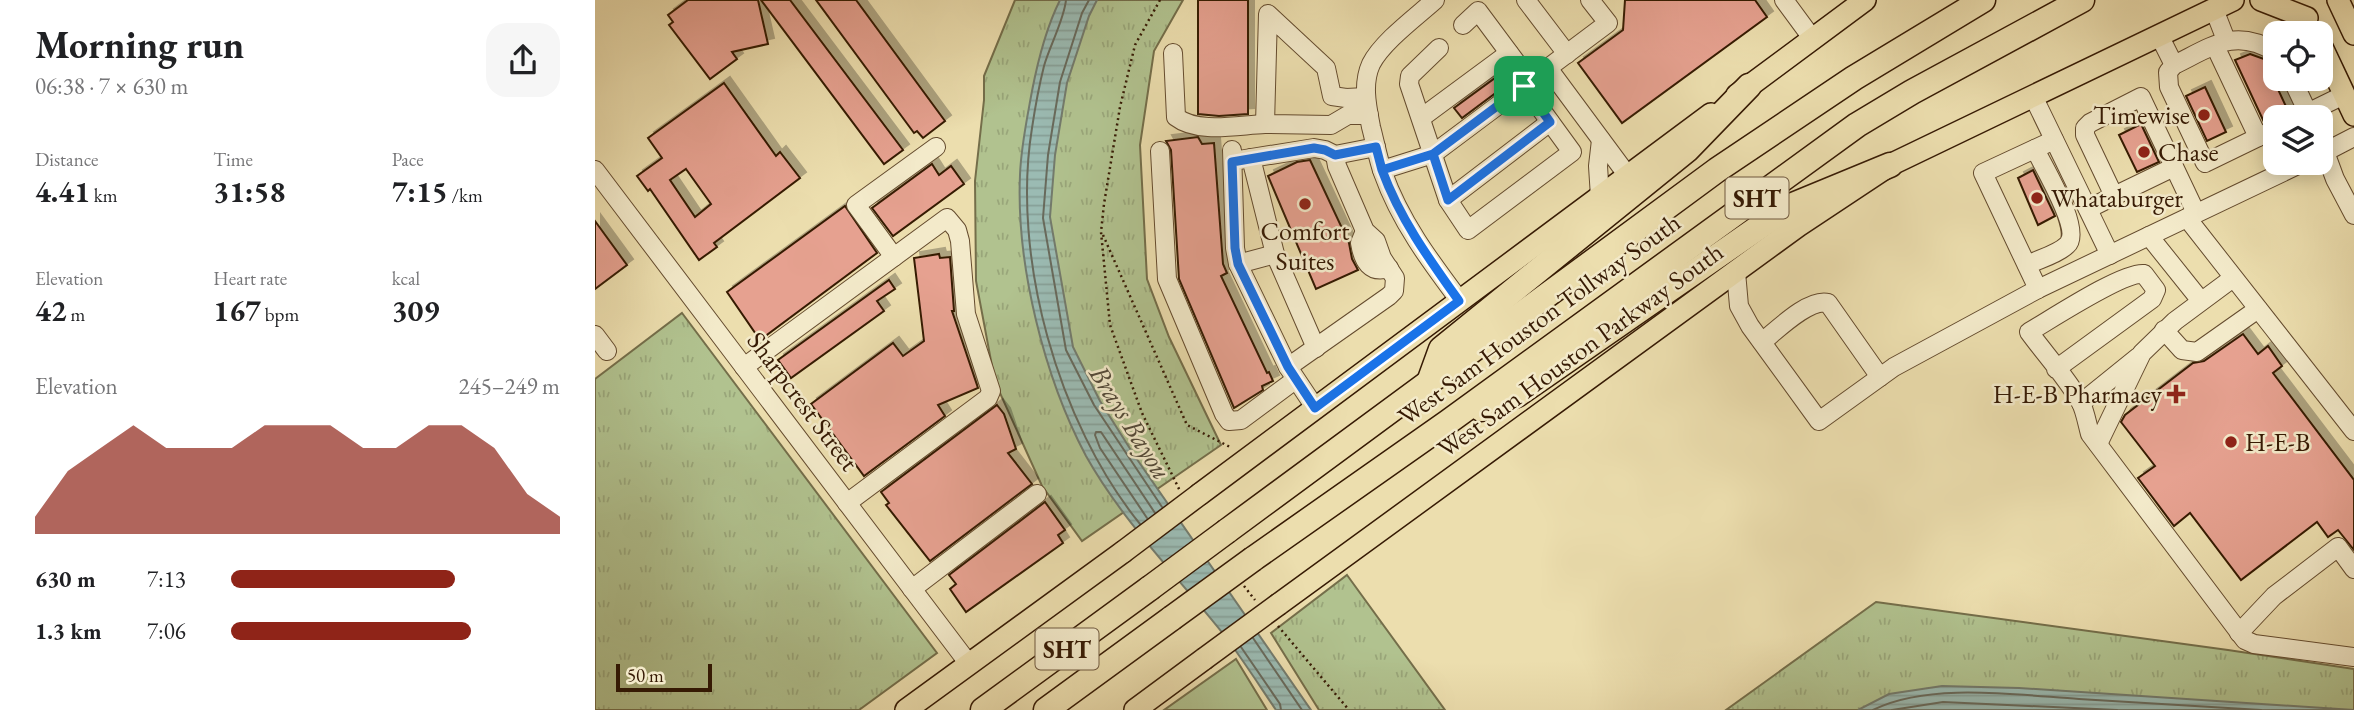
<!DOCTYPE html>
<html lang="en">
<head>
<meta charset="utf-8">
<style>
	:root { --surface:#fff; --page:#f6f6f6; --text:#202124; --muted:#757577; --accent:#8f2418 }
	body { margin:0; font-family:"EB Garamond",serif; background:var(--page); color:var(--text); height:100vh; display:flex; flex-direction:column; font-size:26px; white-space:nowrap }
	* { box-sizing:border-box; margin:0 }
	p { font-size:23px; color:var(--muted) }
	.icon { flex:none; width:38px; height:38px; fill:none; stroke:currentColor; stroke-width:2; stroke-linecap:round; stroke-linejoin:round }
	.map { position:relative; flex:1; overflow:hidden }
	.panel { display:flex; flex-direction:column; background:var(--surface); width:595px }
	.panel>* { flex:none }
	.tools { position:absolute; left:1668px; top:21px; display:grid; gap:14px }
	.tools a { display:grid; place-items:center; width:70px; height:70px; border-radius:14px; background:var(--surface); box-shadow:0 4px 18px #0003; font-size:35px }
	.scale { position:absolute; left:21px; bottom:18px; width:96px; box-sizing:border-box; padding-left:7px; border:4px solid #361a04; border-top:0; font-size:19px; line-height:24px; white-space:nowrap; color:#361a04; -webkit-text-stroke:5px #f3eaca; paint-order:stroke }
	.pin { position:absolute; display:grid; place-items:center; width:60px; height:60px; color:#fff; margin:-30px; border-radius:14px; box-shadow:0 4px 10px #0006 }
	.round { display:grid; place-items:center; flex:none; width:74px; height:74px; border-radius:21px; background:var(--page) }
	.head { display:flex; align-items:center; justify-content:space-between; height:119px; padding:0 35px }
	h1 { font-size:38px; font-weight:700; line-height:52px }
	.stats { display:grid; grid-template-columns:repeat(3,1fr); gap:10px; height:119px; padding:7px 35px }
	.stats div { display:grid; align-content:center }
	.stats b { font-size:30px; font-weight:700 }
	.stats small { font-size:19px; font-weight:400 }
	.stats p { font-size:19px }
	.chart { height:196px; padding:14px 35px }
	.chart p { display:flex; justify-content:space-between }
	.chart svg { width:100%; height:126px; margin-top:7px; fill:var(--accent); opacity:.7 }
	ul { padding:0 35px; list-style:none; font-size:23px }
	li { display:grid; grid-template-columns:112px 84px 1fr; align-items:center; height:52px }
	li i { height:18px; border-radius:9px; background:var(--accent) }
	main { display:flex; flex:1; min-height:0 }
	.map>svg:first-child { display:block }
	.grass { fill:url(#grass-tufts); stroke:#746e4a; stroke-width:2 }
	.park { fill:#b1c28f; stroke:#746e4a; stroke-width:2 }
	.water { fill:url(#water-rules); stroke:#737b6d; stroke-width:2 }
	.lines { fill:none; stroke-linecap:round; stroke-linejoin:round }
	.shore { stroke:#686a5c; stroke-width:2 }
	.building { fill:#e6a190; stroke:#361a04; stroke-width:2; fill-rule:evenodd; filter:url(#shadow) }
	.minor-casing { stroke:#644b2e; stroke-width:20 }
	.major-casing { stroke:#361a04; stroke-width:24 }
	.highway-casing { stroke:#361a04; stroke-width:27 }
	.path { stroke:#361a04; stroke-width:2.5; stroke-dasharray:2 3.5; stroke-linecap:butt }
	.minor { stroke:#f3eaca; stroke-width:18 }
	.major { stroke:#ecdeae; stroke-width:21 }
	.highway { stroke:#ecdeae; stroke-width:24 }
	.major-bridge-casing { stroke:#361a04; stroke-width:24; stroke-linecap:butt }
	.highway-bridge-casing { stroke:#361a04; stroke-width:27; stroke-linecap:butt }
	.major-bridge { stroke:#ecdeae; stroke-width:21 }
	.highway-bridge { stroke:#ecdeae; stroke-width:24 }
	.route-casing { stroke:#fff; stroke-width:14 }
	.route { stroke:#1a73e8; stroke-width:9 }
	.poi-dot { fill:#8f2418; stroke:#f3eaca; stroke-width:2.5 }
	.labels { text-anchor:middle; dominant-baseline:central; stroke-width:5; stroke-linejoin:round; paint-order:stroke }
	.shield { fill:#f3eaca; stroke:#6f583f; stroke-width:2 }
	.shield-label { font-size:24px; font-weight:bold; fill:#361a04 }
	.poi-label { font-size:26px; fill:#361a04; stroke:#f3eaca; text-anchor:start }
	.street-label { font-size:26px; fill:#361a04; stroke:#f3eaca }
	.water-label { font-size:28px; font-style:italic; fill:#544a39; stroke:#f3eaca }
</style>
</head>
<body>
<main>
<section class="panel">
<div class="head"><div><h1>Morning run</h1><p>06:38 · 7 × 630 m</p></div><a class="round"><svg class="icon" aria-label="share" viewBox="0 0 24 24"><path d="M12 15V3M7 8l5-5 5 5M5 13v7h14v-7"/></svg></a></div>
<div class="stats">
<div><p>Distance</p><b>4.41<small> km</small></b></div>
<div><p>Time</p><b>31:58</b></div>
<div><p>Pace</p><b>7:15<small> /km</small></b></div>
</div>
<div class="stats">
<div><p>Elevation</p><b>42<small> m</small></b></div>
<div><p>Heart rate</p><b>167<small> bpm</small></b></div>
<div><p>kcal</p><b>309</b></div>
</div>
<div class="chart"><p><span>Elevation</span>245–249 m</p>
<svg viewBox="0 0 160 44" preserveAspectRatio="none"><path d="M0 44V38L10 22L20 14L30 6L40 14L50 14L60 14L70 6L80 6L90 6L100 14L110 14L120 6L130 6L140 14L150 30L160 38V44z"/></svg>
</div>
<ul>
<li><b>630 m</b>7:13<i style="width:68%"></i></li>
<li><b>1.3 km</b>7:06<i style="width:73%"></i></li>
</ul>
</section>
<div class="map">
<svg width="1759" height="710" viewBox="0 0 1759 710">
	<defs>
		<pattern id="grass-tufts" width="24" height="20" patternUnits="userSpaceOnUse" patternTransform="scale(1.75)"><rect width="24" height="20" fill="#b1c28f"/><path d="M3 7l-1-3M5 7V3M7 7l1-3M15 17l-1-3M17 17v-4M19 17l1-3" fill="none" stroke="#99a67a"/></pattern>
		<pattern id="water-rules" width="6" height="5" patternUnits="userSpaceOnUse" patternTransform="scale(1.75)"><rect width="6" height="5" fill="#9bbbb3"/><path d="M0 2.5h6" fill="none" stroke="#86a098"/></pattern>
		<filter id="shadow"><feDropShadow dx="6" dy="-6" stdDeviation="0" flood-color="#0004"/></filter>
	</defs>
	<rect width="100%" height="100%" fill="#ecdeae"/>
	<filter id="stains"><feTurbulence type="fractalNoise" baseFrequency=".00286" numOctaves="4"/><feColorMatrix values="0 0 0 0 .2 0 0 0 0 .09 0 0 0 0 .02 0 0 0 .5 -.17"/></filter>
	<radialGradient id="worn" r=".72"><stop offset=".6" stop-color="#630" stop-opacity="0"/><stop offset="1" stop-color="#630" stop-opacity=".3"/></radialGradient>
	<g class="grass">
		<path d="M420,0H588L559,51L545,145L552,279L574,337L626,445L487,541L447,486L400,382L381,281L380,181L389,100V76Z"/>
		<path d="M87,313L342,653L264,710H0V379Z"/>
		<path d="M752,575L850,710H724L676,633Z"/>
		<path d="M1281,602L1633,650L1759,669V710H1131Z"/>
	</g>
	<path class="park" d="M641,659L672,710H569Z"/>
	<g class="water">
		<path d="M465,0H502L494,16L472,83L460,155L455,217L478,347L505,401L539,455L716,710H681C664,685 648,660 630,636C583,577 528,522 491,456C449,377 421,264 425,175C426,146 432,119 437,91C443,60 451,28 465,0Z"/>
		<path d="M1347,686L1424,688L1759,710H1263L1294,694Z"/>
	</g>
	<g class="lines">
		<g class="shore">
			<path d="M471,0C469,20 455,45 449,66C444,86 440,108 437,128C416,257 463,423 545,524"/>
			<path d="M494,0L487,13L465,82L453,155L448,218L471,350L499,405L567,507"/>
			<path d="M552,518L505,448L500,435L501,432H506L560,513"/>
			<path d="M658,638L707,710"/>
			<path d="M646,647L685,704L686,710"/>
			<path d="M1278,710C1333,682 1423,695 1484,699C1545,703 1605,706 1666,710"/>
			<path d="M1297,710L1348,702L1522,710"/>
		</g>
	</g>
	<g class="building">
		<path d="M93,0H163L173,44L137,52L142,59L115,79L74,25L78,22L73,15Z"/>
		<path d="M166,0H195L308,150L289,164Z"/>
		<path d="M221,0H261L350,121L328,138L322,131L319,133Z"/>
		<path d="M603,0H653V114L624,116L603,114Z"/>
		<path d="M1030,0H1160L1172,17L1027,123L983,63L1028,30Z"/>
		<path d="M1655,54L1669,59L1694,113L1669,122L1640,60Z"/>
		<path d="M911,70L918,80L867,118L859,108Z"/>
		<path d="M129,83L181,156L185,152L205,178L119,243L122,247L104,260L55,189L53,191L42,176L67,158L53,138ZM91,169L116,204L100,217L75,180Z"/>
		<path d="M1610,87L1631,132L1612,141L1591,96Z"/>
		<path d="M1546,124L1564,162L1542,172L1524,135Z"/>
		<path d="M603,137L607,144L619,143L628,264L632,273L626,276L672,373L674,372L678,381L667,386L668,390L639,408L584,279L576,150L571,141Z"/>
		<path d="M715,160L754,243L757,259L763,270L721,289L673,176L702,162Z"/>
		<path d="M337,164L344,175L356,166L369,184L298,236L277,208Z"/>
		<path d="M1438,170L1460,216L1443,225L1423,178Z"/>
		<path d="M250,206L282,253L165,340L132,292Z"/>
		<path d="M0,221L32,265L0,289Z"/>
		<path d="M344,254L345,258L355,257L359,311H357L383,388L343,405L350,416L269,476L216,404L298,343L308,356L329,341L319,258Z"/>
		<path d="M294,280L300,289L282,301L289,311L196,378L183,360Z"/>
		<path d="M1648,334L1663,354L1673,346L1687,366L1678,373L1759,480V550L1743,530L1733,537L1722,522L1646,580L1595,513L1579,526L1543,478L1560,466L1526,422L1530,415L1598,363L1609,361Z"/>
		<path d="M402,405L409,414L421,449L413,453L437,484L335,561L291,505L294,503L286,492Z"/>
		<path d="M450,502L470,530L463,535L468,543L371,612L355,589L361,584L354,575Z"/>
	</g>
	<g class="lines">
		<g class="minor-casing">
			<g id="minor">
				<path d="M840,0C821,17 787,42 776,64C767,84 772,106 776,127C780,142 783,159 788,173C805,221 835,261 865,301"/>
				<path d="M931,0L972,54"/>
				<path d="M1189,0L1217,38"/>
				<path d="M1619,9L1631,40"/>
				<path d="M868,25L883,11L935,81"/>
				<path d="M1564,35L1579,65"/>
				<path d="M1620,46L1663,137"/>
				<path d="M844,48L815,76L814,84L853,200L873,230L977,152L929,86"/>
				<path d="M1680,52C1640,27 1616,47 1579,65L1573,72L1574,87L1610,163L1680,129"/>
				<path d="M578,53L581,117C603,134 643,125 670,124"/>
				<path d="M953,68L1033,176"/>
				<path d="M1697,79L1715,117"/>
				<path d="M1438,96L1515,255"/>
				<path d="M771,97L751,98L737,96L731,68L673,14L670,124L736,125L753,115H774"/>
				<path d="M1704,117L1749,95"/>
				<path d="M826,118L914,53"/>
				<path d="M1726,141L1740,179L1759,215"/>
				<path d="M637,150L640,248L643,264L693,367L721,409"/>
				<path d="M565,151L572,279L629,414L634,421L646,420L700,380"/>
				<path d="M1726,154L1759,137"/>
				<path d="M656,158L680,254L721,348"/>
				<path d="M644,160L719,148L730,150L740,155L781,147"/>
				<path d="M0,170L374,664"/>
				<path d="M787,170L838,154L1013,23L995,0"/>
				<path d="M1519,196L1579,167"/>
				<path d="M1005,197L1003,166L1006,140"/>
				<path d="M853,200L955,122"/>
				<path d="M1493,209L1519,196L1490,135V128L1495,123L1546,97L1601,213"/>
				<path d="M1592,218L1759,431"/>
				<path d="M770,231L765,243C768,261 775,274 794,268"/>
				<path d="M1554,236L1606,301"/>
				<path d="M299,257L261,205L341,147"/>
				<path d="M643,264L680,254"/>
				<path d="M1432,265C1444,259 1463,254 1472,245C1488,231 1448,166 1440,149"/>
				<path d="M1141,272L1144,306L1155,326L1224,421L1299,367L1443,289L1707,163"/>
				<path d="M1443,289L1388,173L1459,140"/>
				<path d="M1569,330L1587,350L1602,352L1663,309"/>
				<path d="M0,335L12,351"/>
				<path d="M1167,342C1182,330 1214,298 1233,303L1285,377"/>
				<path d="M149,367L352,218L362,230L365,241L371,314L396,391L393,398L252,503"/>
				<path d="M693,367L794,296L799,291L800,278L787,258L781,241L770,231L742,166L740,155"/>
				<path d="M1461,369L1557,299L1561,290L1549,274C1529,271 1455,320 1434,332C1450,354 1471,377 1485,401C1490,410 1492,423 1495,434L1650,640L1659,644L1759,657"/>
				<path d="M1486,403L1543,357"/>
				<path d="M1503,444L1547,353L1580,321L1638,278"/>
				<path d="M317,589L442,494"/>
				<path d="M1644,633L1679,596L1743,547L1759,569"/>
			</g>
		</g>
		<g class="major-casing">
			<g id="major">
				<path d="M1666,0L1712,18"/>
				<path d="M1743,0L1759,34"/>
				<path d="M1726,45L1759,115"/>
				<path d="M1142,95L1270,0"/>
				<path d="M605,494L1116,114"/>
				<path d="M684,604L1203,226L1295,165L1638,0"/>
				<path d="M311,710L528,552"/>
				<path d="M540,710L609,659"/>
			</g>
		</g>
		<g class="highway-casing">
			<g id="highway">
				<path d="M834,382L846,349L1092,150L1154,86"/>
				<path d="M886,409L922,395L1193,207L1295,165"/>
				<path d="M632,531L1122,170L1259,78L1388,0"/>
				<path d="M658,559L853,422L1262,125L1317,92L1487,0"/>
				<path d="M388,710L555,588"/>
				<path d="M451,710L577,618"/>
			</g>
		</g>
		<g class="path">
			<path d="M565,0L540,45L525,107L509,204L506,232L515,325L547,413L585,491"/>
			<path d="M508,235L592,425L637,448"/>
			<path d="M649,586L660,600"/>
			<path d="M683,626L754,710"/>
		</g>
		<use href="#minor" class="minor"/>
		<use href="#major" class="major"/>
		<use href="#highway" class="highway"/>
		<g class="major-bridge-casing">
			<g id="major-bridge">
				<path d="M528,552L605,494"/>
				<path d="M609,659L684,604"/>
			</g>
		</g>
		<g class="highway-bridge-casing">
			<g id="highway-bridge">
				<path d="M555,588L632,531"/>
				<path d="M577,618L658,559"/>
			</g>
		</g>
		<use href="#major-bridge" class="major-bridge"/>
		<use href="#highway-bridge" class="highway-bridge"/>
	</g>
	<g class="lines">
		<g class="route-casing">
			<path id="route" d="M929,86L838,154L787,170L781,147L740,155L730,150L719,148L637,162L640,248L643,264L693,367L720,408L864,301C834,259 805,219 787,170L838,154L853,200L955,122L929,86"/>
		</g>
		<use href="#route" class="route"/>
	</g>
	<g class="poi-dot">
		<circle cx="1609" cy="115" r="7"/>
		<circle cx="1549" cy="152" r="7"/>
		<circle cx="1442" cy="198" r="7"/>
		<circle cx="710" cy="204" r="7"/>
		<path d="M1577.5 383.5h7v7h7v7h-7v7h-7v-7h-7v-7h7z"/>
		<circle cx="1636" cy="442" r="7"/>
	</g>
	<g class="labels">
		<g class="shield">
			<rect x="1130.5" y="177.5" width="63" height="41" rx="5"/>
			<rect x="440.5" y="628.5" width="63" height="41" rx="5"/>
		</g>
		<g class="shield-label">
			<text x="1162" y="198">SHT</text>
			<text x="472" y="649">SHT</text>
		</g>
		<g class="poi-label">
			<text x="1595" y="115" text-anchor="end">Timewise</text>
			<text x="1563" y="152">Chase</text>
			<text x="1456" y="198">Whataburger</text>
			<text x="710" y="231" text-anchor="middle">Comfort<tspan x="710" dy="30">Suites</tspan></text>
			<text x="1567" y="394" text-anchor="end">H-E-B Pharmacy</text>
			<text x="1650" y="442">H-E-B</text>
		</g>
		<g class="street-label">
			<text transform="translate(944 319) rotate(-36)">West Sam Houston Tollway South</text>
			<text transform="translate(985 350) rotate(-36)">West Sam Houston Parkway South</text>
			<text transform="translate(208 401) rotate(53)">Sharpcrest Street</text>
		</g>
		<g class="water-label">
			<text transform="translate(536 422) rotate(58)">Brays Bayou</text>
		</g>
	</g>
	<rect width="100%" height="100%" filter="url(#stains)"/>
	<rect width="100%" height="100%" fill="url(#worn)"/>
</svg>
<div class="tools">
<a><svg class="icon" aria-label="locate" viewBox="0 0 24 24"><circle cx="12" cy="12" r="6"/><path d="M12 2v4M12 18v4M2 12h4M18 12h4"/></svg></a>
<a><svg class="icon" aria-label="layers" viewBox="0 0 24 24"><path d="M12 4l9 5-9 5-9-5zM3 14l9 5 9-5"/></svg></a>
</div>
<div class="scale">50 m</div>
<div class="pin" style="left:929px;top:86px;background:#1e9e55"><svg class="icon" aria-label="arrive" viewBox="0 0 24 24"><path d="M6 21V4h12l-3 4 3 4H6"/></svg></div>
</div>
</main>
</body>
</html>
